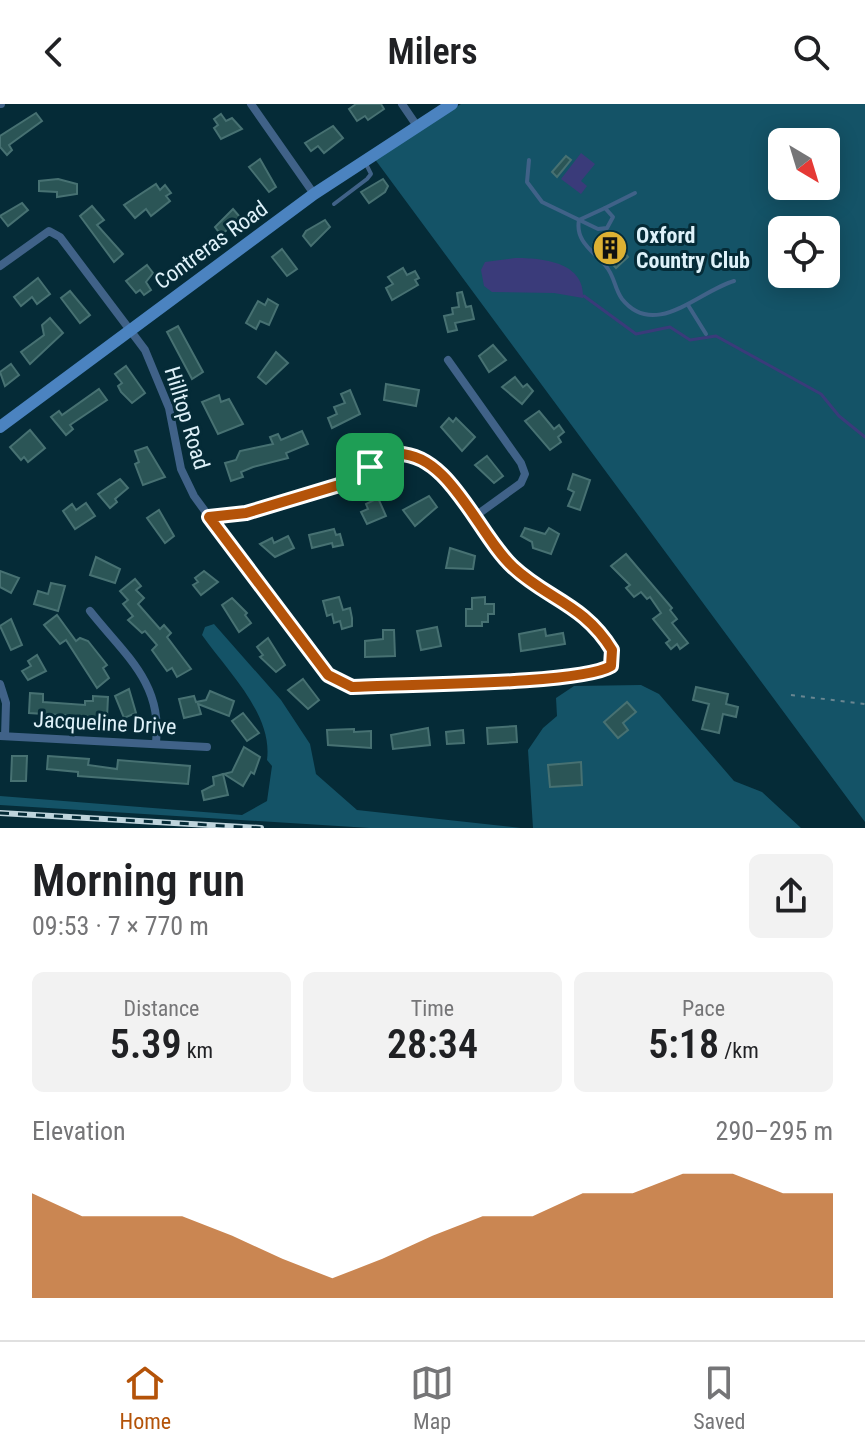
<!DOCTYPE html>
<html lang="en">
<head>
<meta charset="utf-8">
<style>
	:root { --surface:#fff; --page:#f2f2f2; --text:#202124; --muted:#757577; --line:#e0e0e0; --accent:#b45309 }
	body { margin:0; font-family:"Roboto Condensed",sans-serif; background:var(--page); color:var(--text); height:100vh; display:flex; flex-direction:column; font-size:30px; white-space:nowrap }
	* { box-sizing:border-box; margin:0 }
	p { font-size:26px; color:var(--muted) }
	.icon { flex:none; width:44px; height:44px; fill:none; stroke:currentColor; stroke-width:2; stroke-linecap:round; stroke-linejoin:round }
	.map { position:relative; height:724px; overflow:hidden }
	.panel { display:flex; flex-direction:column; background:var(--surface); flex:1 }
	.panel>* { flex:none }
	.needle { width:52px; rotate:142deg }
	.buttons { position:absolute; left:768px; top:24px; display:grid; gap:16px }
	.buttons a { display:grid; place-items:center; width:72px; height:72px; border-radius:12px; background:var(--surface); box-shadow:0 4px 20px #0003; font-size:40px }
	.pin { position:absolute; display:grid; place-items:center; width:68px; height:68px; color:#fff; margin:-34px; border-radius:16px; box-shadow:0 4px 12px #0006 }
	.round { display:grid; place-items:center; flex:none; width:84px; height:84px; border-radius:12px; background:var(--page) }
	.summary { display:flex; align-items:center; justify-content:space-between; height:136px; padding:0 32px }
	h1 { font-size:44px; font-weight:600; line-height:60px }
	.stats { display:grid; grid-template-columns:repeat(3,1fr); gap:12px; height:136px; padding:8px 32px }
	.stats div { display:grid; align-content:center; border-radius:12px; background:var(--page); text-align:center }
	.stats b { font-size:40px; font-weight:600 }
	.stats small { font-size:22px; font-weight:400 }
	.stats p { font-size:22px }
	.chart { height:224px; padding:16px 32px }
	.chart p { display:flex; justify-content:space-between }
	.chart svg { width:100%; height:144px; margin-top:8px; fill:var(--accent); opacity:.7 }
	header { display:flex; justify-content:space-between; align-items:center; height:104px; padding:0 32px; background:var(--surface); font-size:36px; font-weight:600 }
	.dock { display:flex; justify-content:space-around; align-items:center; height:112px; border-top:2px solid var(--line); background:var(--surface); font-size:22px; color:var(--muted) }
	.dock a { display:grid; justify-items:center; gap:4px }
	.dock .active { color:var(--accent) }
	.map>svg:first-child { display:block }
	.green { fill:#145367; fill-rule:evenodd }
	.water { fill:#3a3b7a }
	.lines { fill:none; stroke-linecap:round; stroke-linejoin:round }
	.stream { stroke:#3a3b7a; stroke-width:3 }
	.building { fill:#2b5556; stroke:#477172; stroke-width:2 }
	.path { stroke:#698691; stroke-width:2; stroke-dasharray:4 6; stroke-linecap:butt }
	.lane { stroke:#406288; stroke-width:4 }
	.street { stroke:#406288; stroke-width:8 }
	.secondary { stroke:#4b83c0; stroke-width:12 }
	.rail-casing { stroke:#bed4dc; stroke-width:6 }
	.rail { stroke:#052b37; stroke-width:3; stroke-dasharray:9; stroke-linecap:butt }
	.route-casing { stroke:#fff; stroke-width:16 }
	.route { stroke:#b45309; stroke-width:10 }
	.labels { text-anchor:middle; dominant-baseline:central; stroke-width:6; stroke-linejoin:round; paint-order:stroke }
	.poi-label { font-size:22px; font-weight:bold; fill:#def1f9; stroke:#052b37; text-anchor:start }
	.street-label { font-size:22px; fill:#def1f9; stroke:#052b37 }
</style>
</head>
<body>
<header><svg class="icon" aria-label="back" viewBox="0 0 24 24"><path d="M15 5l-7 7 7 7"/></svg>Milers<svg class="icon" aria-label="search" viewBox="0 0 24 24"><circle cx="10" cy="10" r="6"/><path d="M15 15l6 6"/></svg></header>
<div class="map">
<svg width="865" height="724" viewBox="0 0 865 724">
	<rect width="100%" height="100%" fill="#052b37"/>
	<g class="green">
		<path d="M461,0H865V718L374,54ZM782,38H826V82H782ZM782,126H826V170H782Z"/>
		<path d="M214,520L281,596L310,640L316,670L357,706L521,724H370L0,701V692L242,711L267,697L272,662L267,656C273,610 228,568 202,531L205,523Z"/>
		<path d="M641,581L659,590L734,677L762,688L801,724H533L528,646L543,624L557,612L556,594L574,582Z"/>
	</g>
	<g class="water">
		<path d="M581,49L595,60L581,77L587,82L581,90L561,75Z"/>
		<path d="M515,154C543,154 585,158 583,194L554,189L492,188L484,182L481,166L485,158Z"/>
	</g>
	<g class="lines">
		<path class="stream" d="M584,192L636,230L670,223L690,236L716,232L821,290L839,312L865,333"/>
	</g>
	<g class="building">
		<path d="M356,0H381L384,5L368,16L365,12L357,17L349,5Z"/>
		<path d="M36,9L42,17L9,41L12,46L7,51L0,43V32Z"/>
		<path d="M221,10L226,17L232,14L242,25L221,35L214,24L218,21L214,15Z"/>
		<path d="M333,22L343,34L324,49L318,42L311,47L305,39Z"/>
		<path d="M566,52L571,56L557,73L552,68Z"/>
		<path d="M260,55L276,83L269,88L249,63Z"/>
		<path d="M58,75L77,80V90L57,93V88L39,87V77Z"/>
		<path d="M383,75L388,82L385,88L369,99L361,88Z"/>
		<path d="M156,80L160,86L165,81L171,89L166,92L170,97L151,112L146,105L135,114L124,101Z"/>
		<path d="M22,99L28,106L8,122L0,112Z"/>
		<path d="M92,102L104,116L97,121L123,150L114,158L80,112Z"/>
		<path d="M233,105L246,120L232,130L228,125L221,131L215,123Z"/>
		<path d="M325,116L330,123L311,142L303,132L306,127Z"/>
		<path d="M609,128L628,153L616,164L594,139Z"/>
		<path d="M282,145L297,165L287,172L272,153Z"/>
		<path d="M147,161L153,169L146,178L151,186L144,191L140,186L136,189L126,177Z"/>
		<path d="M403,164L407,171L415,167L419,174L415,176L418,181L392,196L386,184L393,180L388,173Z"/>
		<path d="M38,174L50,190L37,200L32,193L21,202L14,193Z"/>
		<path d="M70,187L90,211L80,219L61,194Z"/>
		<path d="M462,188L466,203L471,202L474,215L455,219L457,226L448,228L444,212L453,210L452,204L459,203L457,189Z"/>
		<path d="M268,195L278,201L269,221L260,217L256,225L246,219L258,197L265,201Z"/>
		<path d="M50,214L63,229L30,260L21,248L44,231L42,221Z"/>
		<path d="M178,222L203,268L192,275L167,228Z"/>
		<path d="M493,241L506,256L489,268L479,252Z"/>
		<path d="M276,248L288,259L266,280L258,273Z"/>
		<path d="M11,260L19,271L5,282L0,268Z"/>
		<path d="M126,262L145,289L132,299L121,288L118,282L122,279L115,270Z"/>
		<path d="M515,273L523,283L527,280L533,287L522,300L502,283Z"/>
		<path d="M386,280L419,286L416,302L384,296Z"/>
		<path d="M99,285L107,296L70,321L73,325L66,331L51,313L59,307L62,311Z"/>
		<path d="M350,286L360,310L332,324L328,314L337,310L334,303L345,299L341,290Z"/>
		<path d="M219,291L221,298L229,295L243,320L218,330L202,298Z"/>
		<path d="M539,307L554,325L559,321L564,328L558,333L561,338L550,346L525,317Z"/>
		<path d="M449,314L453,318L456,314L475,333L462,347L441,323Z"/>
		<path d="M30,326L45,344L28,358L24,353L21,356L10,343Z"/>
		<path d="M302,327L308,340L286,349L288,354L253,363L241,368L243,373L231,377L225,359L236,356L240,347L273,340L270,333L278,330L281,336Z"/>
		<path d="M147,343L165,373L143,381L135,360L139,358L135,347Z"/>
		<path d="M487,352L503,372L494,379L475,361Z"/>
		<path d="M573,370L590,376L580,406L568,402L574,388L568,385Z"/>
		<path d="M120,375L128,384L115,395L117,398L110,404L98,390Z"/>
		<path d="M429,392L437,403L415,422L403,406Z"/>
		<path d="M378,394L386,412L367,420L361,408L368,405L366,400Z"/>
		<path d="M86,399L95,412L75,425L63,407L72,400L76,406Z"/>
		<path d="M159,406L174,432L165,439L147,414Z"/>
		<path d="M525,424L545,430L549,424L559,430L551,450L533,444L532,438L521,432Z"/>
		<path d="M334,425L336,431L340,430L343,441L333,443L332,439L312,444L309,431Z"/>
		<path d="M288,432L294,444L275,453L260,440L272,434L274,439Z"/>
		<path d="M450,444L475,452L473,465L446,464Z"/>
		<path d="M626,450L672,504L670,506L677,515L672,519L688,539L680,545L677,540L671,545L666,539L670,536L653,515L661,509L650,493L647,495L641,488L634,493L626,484L630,481L611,462Z"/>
		<path d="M96,453L120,465L115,479L90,471Z"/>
		<path d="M0,467L19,474L11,489L0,483Z"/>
		<path d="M204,467L218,478L201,491L193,481L198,478L195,474Z"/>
		<path d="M135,475L141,482L136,486L144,494L138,500L160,525L164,521L171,529L167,533L191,565L177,573L172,564L167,567L152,546L157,541L145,527L142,529L128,516L133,512L123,500L128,496L120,487Z"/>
		<path d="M51,479L65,482L58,507L34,500L38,487L48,490Z"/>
		<path d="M339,493L343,506L350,504L352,514V522L342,525L340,517L334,519L332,510L327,512L323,497Z"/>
		<path d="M485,493V500H494V510H488V518H482V522H466V505H472V494Z"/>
		<path d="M232,494L247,509L245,511L251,519L239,528L222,501Z"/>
		<path d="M57,511L76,537L80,534L88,537L107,561L103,564L109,574L97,584L66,536L60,540L44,521Z"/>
		<path d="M11,515L22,541L11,546L0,522Z"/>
		<path d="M437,523L441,542L421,546L417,527Z"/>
		<path d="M545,525L546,532L563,529L565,540L521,547L519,530Z"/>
		<path d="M383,526H394L395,552L365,553V537L383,535Z"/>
		<path d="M268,534L285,561L276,568L260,553L263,551L257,543Z"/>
		<path d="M37,551L46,567L28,576L22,567L31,562L28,557Z"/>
		<path d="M303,575L319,596L308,605L288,586Z"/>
		<path d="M696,583L728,590L726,600L738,603L736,613L723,610L719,629L702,625L709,600L693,596Z"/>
		<path d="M129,585L136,609L124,614L115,592Z"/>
		<path d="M210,587L234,597L229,612L198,600L201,610L184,614L179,595L194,592L196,598L206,596Z"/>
		<path d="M30,589L43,590V598L85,601V597H93V592L108,593L107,614L29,609Z"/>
		<path d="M627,598L636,608L623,619L628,626L618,634L604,618Z"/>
		<path d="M243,609L259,629L247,637L232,617Z"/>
		<path d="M516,622L517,638L488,640L487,624Z"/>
		<path d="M428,624L430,641L393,645L391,631Z"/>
		<path d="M354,625V628L371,627V644L328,641L327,626Z"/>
		<path d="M463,626L464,639L447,640L446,628Z"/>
		<path d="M244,643L260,653L254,670L251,668L243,682L224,670L232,668Z"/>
		<path d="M12,652H27L26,677H11Z"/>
		<path d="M48,652L89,655L88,661L117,665L118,656L190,662L188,680L78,672V668L47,665Z"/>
		<path d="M581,658L582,681L550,683L548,661Z"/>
		<path d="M223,670L228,691L204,696L202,687L214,681L213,673Z"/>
	</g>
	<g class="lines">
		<path class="path" d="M791,591L865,600"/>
		<g class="lane">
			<path d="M529,56L527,78L542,98L598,125L607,124L613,113L605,104L579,116"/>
			<path d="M334,100L367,75L371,70L365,58"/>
			<path d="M605,104L635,89"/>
			<path d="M579,116C575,137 593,147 605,161C615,172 614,184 622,195C655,236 699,187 734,177"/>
			<path d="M688,201L706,230"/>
		</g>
		<g class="street">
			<path d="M0,0H1"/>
			<path d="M251,0L314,90"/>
			<path d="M402,0L417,22"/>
			<path d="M0,162L49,127L60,133L145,246L169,304L181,365L194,392L317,560L328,571L352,583L559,572L601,567L613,556C608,507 542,491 512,462C476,428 459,369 410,350C383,351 366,369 342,380C301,397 253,408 209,413"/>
			<path d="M448,256L521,359L525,370L521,379L474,413"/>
			<path d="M90,507C124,550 163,579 156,638"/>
			<path d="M0,580L6,599L5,632"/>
			<path d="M0,632L207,643"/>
		</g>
		<path class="secondary" d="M0,323L314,90L452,0"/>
		<g class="rail-casing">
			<path id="rail" d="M0,709L261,724"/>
		</g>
		<use href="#rail" class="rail"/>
	</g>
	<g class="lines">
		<g class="route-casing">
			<path id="route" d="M396,350C449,347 478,431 513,463C547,495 584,500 612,546L611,562C580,581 398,580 352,583L328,571L209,413L246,409L339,381Z"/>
		</g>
		<use href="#route" class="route"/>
	</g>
	<defs>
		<g id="building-disc" transform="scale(1.8)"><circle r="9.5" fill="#ddb133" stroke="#052b37"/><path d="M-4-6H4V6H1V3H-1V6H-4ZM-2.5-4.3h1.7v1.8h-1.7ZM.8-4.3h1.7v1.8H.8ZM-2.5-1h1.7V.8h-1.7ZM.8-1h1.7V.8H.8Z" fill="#111"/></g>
	</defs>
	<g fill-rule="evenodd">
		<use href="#building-disc" x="610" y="144"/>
	</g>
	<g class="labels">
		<g class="poi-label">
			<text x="636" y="131">Oxford<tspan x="636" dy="25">Country Club</tspan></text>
		</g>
		<g class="street-label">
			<text transform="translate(211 141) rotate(-36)">Contreras Road</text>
			<text transform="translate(187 314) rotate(73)">Hilltop Road</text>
			<text transform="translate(105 619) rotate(3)">Jacqueline Drive</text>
		</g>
	</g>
</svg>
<div class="buttons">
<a><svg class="needle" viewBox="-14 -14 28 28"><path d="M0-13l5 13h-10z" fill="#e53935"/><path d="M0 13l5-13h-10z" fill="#757577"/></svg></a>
<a><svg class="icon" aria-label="locate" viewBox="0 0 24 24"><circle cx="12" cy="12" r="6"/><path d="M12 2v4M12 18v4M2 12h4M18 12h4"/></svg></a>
</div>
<div class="pin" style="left:370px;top:363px;background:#1e9e55"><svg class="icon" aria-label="arrive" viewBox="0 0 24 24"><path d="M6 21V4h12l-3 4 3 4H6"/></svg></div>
</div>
<section class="panel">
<div class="summary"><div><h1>Morning run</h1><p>09:53 · 7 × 770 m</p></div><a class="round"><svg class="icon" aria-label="share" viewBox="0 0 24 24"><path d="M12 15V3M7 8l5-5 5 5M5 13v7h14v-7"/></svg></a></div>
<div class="stats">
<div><p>Distance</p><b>5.39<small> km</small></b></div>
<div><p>Time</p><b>28:34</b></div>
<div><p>Pace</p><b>5:18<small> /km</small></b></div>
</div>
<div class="chart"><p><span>Elevation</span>290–295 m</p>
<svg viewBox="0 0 160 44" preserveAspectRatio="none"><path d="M0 44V12L10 19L20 19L30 19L40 25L50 32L60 38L70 32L80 25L90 19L100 19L110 12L120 12L130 6L140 6L150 12L160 12V44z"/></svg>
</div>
</section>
<nav class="dock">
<a class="active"><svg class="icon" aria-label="home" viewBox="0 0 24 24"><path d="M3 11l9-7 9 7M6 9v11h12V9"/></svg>Home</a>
<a><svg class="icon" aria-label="map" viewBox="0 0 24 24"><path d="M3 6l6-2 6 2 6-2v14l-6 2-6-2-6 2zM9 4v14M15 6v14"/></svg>Map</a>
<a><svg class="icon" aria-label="saved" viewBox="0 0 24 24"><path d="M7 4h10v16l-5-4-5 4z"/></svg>Saved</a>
</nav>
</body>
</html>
